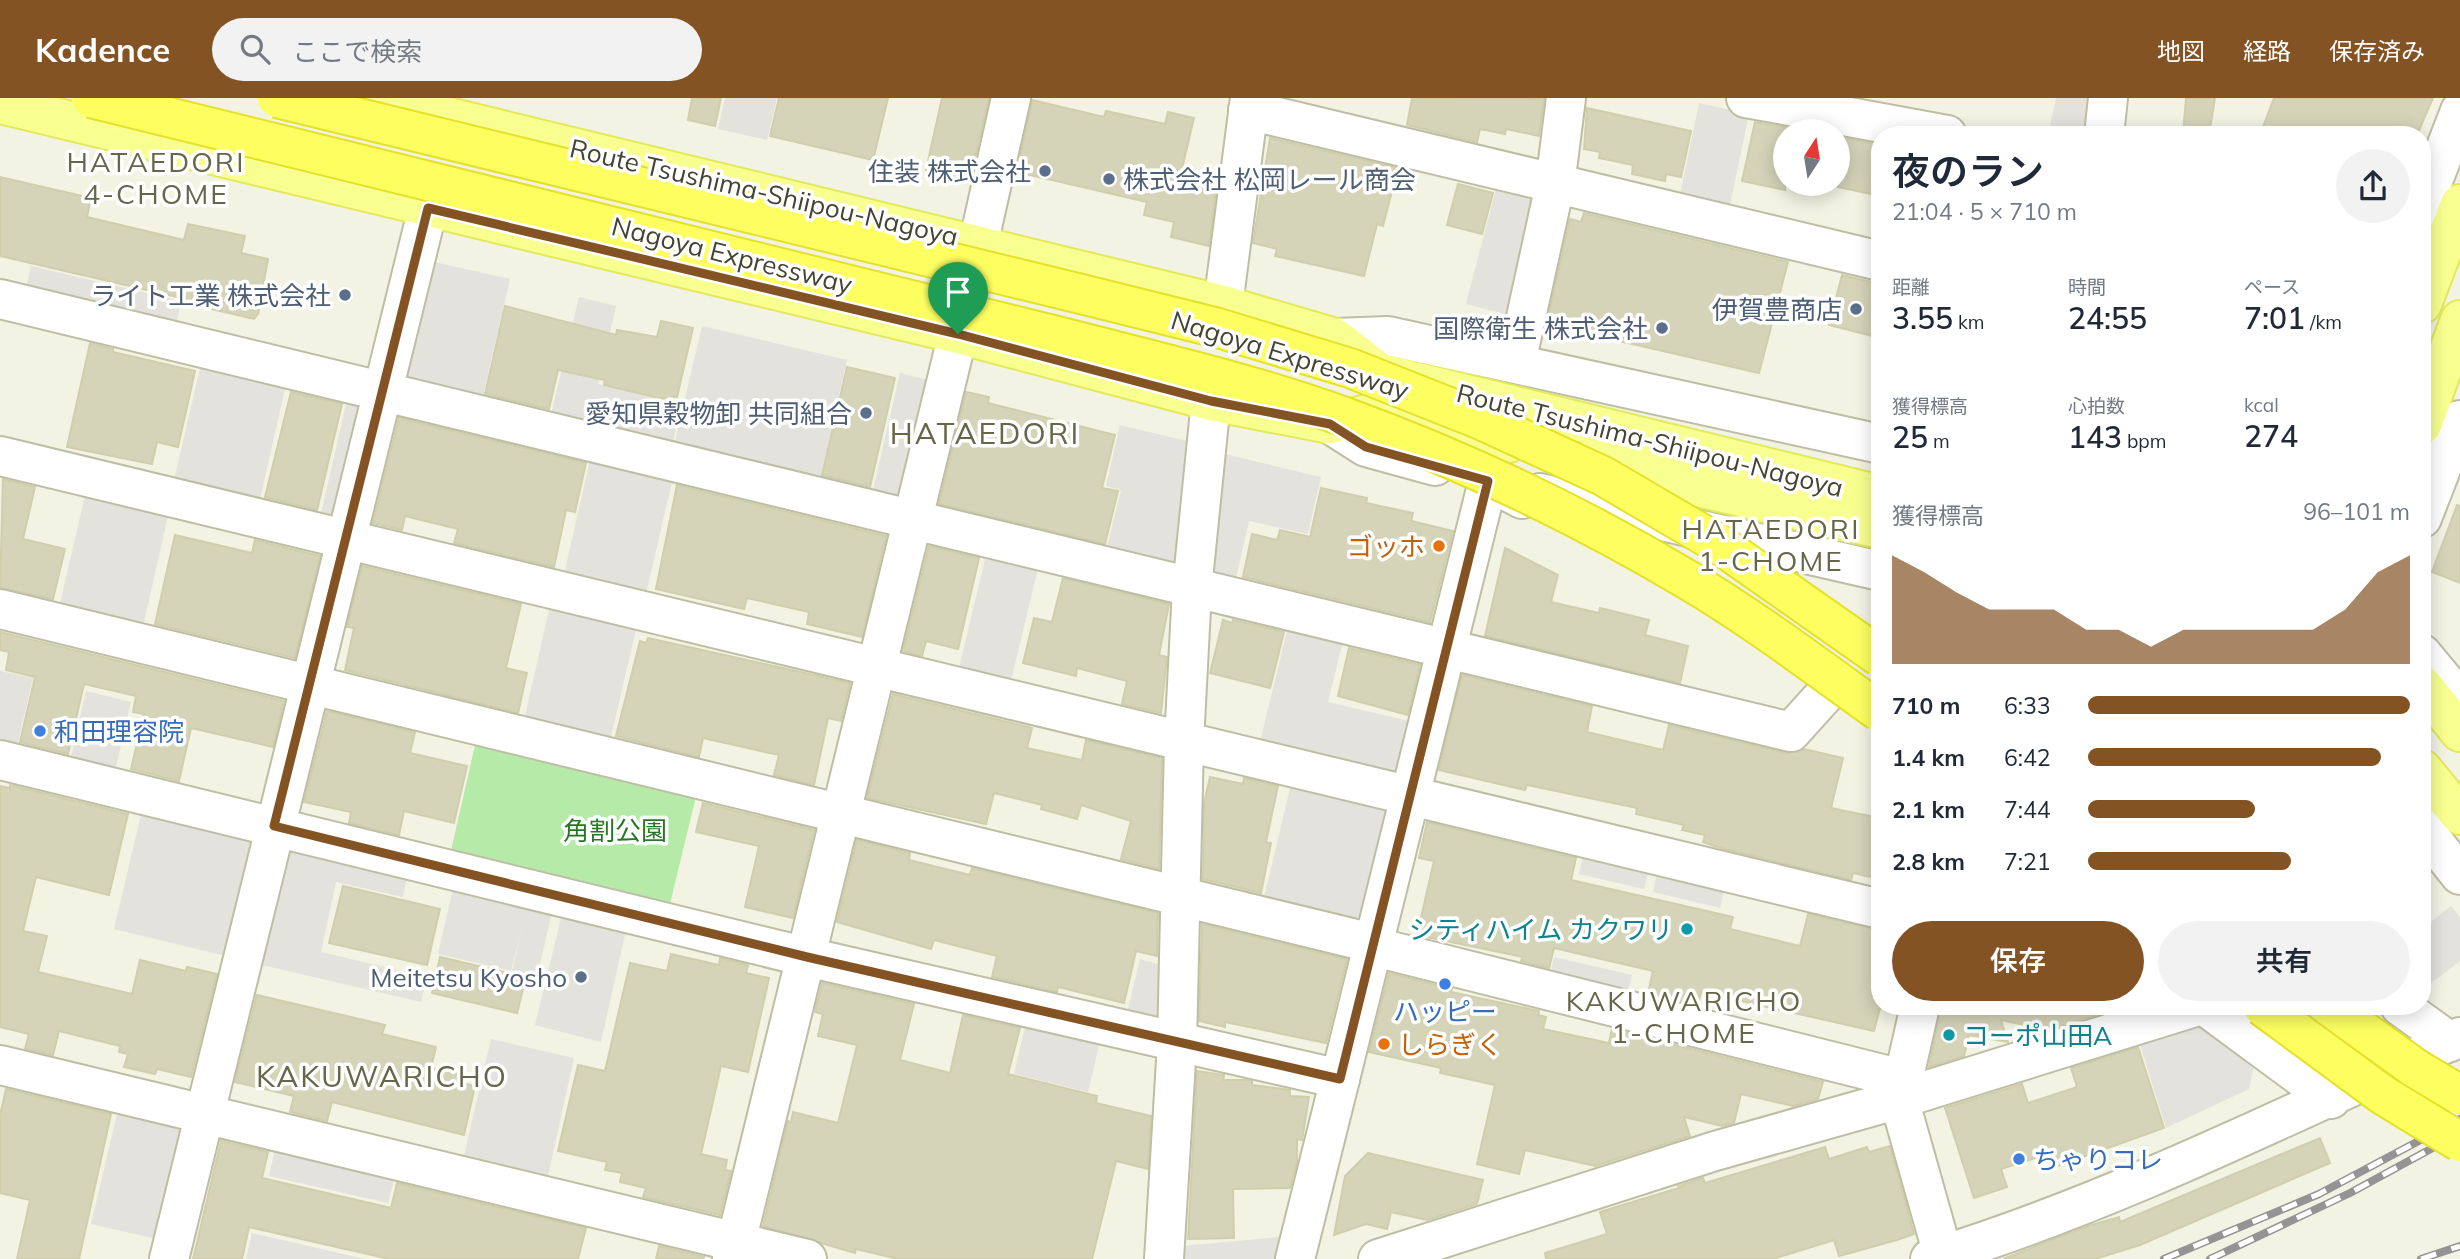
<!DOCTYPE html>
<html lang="ja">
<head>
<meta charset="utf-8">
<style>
	:root { --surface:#fff; --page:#f2f2f3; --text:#1f2937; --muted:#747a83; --accent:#845324 }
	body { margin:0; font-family:Mulish,"Noto Sans JP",sans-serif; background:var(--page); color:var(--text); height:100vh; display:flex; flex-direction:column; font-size:26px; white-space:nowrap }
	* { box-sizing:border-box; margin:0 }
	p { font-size:23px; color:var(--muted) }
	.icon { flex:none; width:38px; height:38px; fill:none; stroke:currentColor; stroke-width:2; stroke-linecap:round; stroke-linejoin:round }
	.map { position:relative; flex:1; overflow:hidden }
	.side { position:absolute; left:1871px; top:28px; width:560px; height:889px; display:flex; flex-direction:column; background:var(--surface); border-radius:28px; box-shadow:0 4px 18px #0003 }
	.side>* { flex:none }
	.needle { width:46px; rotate:12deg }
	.fabs { position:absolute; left:1773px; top:21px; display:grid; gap:14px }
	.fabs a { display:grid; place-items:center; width:77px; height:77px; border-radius:50%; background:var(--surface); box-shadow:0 4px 18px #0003; font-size:35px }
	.pin { position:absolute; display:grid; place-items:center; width:60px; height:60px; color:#fff; margin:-72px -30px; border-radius:50% 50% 50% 0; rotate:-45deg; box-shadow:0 0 7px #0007 }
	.pin .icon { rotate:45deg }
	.round { display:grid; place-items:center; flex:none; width:74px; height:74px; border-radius:37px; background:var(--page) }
	.headline { display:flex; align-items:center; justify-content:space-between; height:119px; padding:0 21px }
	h1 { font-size:38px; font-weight:600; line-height:52px }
	.metrics { display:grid; grid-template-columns:repeat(3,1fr); gap:10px; height:119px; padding:7px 21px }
	.metrics div { display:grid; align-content:center }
	.metrics b { font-size:30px; font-weight:600 }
	.metrics small { font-size:19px; font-weight:400 }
	.metrics p { font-size:19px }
	.chart { height:196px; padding:14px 21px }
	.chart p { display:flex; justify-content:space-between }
	.chart svg { width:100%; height:126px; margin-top:7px; fill:var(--accent); opacity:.7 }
	.button { display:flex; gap:14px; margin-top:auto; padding:14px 21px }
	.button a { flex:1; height:80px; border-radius:42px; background:var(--accent); color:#fff; font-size:28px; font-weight:600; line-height:80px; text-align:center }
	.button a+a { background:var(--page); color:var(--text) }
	ul { padding:0 21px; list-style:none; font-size:23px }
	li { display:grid; grid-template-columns:112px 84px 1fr; align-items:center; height:52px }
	li i { height:18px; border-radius:9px; background:var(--accent) }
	header { display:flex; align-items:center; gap:42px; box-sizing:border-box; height:98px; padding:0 35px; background:var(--accent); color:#fff }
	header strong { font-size:33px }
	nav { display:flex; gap:38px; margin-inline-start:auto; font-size:24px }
	.search { width:490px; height:63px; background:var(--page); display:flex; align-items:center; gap:18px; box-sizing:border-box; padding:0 24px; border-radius:38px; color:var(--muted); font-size:26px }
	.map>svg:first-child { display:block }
	.green { fill:#b6eaa9 }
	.parking { fill:#e3e2dc }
	.building { fill:#d5d3b8; stroke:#d0ceab; stroke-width:2 }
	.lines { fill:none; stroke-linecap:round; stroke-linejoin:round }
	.minor-casing { stroke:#bebea5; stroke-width:42 }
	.major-casing { stroke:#e3e95a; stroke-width:42 }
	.minor { stroke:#fff; stroke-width:38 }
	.major { stroke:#f8ff8f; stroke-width:38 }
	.rail-casing { stroke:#949494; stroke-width:8 }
	.rail { stroke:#fff; stroke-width:5; stroke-dasharray:16; stroke-linecap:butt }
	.highway-bridge-casing { stroke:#e5e12a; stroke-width:42; stroke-linecap:butt }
	.highway-bridge { stroke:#fdff61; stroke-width:38 }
	.route-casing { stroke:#fff; stroke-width:14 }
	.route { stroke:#845324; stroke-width:9 }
	.service-dot { fill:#5c6f8a; stroke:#fff; stroke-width:2.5 }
	.food-dot { fill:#e8710a; stroke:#fff; stroke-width:2.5 }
	.shop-dot { fill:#3f7fe0; stroke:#fff; stroke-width:2.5 }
	.culture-dot { fill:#0f9aa8; stroke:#fff; stroke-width:2.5 }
	.labels { text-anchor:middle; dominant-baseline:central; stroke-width:7; stroke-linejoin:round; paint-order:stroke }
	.service-label { font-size:26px; fill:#4e5e75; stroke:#fff; text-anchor:end }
	.street-label { font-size:26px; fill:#454433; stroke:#fff }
	.food-label { font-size:26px; fill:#c56008; stroke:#fff; text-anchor:end }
	.shop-label { font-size:26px; fill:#366cbe; stroke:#fff; text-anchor:start }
	.park-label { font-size:26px; fill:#267924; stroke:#fff }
	.culture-label { font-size:26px; fill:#0d838f; stroke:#fff; text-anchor:end }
	.neighbourhood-label { font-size:28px; letter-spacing:2px; fill:#68664a; stroke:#fff }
	.quarter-label { font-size:30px; letter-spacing:2px; fill:#68664a; stroke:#fff }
</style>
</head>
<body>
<header>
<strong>Kadence</strong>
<div class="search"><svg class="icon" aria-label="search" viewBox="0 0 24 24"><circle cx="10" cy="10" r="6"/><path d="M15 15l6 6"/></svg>ここで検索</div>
<nav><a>地図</a><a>経路</a><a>保存済み</a></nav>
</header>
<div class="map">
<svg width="2460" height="1161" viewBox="0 0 2460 1161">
	<rect width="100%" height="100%" fill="#f2f3e3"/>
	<path class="green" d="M478,634L699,686L669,810L450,757Z"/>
	<g class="parking">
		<path d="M725,0H777L767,42L718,31Z"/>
		<path d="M2056,0H2096L2092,37H2048Z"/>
		<path d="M1699,5L1749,16L1730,107L1680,97Z"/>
		<path d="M1497,87L1543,99L1512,218L1466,206Z"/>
		<path d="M430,163L510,181L481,306L403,283Z"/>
		<path d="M31,168L181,203L176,228L25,194Z"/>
		<path d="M579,199L616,208L598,286L682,306L671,353L549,325Z"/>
		<path d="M702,228L847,262L818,390L672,356Z"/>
		<path d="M203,258L288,278L259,405L173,386Z"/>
		<path d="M900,275L932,283L903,408L871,401Z"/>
		<path d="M349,293L366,305L332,423L320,420Z"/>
		<path d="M1120,327L1195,345L1181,476L1105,457L1121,392L1106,388Z"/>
		<path d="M592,353L675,371L645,500L563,481Z"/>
		<path d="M1220,355L1321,379L1308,436L1249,423L1234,489L1208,483Z"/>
		<path d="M87,389L170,409L142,533L58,514Z"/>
		<path d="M988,449L1040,462L1010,587L958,574Z"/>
		<path d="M551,503L638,523L609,647L523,627Z"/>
		<path d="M1290,521L1345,535L1328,604L1417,625L1402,683L1259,648Z"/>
		<path d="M0,573L33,580L17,649L0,645Z"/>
		<path d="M86,593L131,604L115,673L70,663Z"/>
		<path d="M1292,682L1389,705L1366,833L1262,808Z"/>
		<path d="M143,708L260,736L230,859L114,831Z"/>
		<path d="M284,751L408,774L403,799L336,784L321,854L427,879L421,904L262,867L259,862Z"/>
		<path d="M1584,753L1650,768L1644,791L1579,776Z"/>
		<path d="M1658,770L1725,786L1720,810L1653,794Z"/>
		<path d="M454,787L553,810L537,879L512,874L522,828L511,873L438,856Z"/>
		<path d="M2451,808L2460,819V863L2422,892V831Z"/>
		<path d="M562,816L626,832L601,944L535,927Z"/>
		<path d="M1554,859L1632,877L1626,900L1549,882Z"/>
		<path d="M1140,861L1162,867L1161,929L1126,920Z"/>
		<path d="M2191,920L2254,967L2249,991L2166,1030L2137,937Z"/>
		<path d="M1027,921L1101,939L1088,994L1014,976Z"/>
		<path d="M491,941L574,960L547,1082L463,1062Z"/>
		<path d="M119,1008L189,1024L161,1142L91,1126Z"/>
		<path d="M276,1047L396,1074L388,1105L269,1078Z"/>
		<path d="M252,1135L365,1161H246Z"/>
		<path d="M1290,1138L1285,1161H1182V1148Z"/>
	</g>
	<g class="building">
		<path d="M692,0H721L715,28L688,22Z"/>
		<path d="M779,0H888L873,62L770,38Z"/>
		<path d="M942,0H989L974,64H970L966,82L926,72Z"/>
		<path d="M1412,0L1544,1L1539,38L1506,31L1505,36L1480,31L1477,44L1407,27Z"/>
		<path d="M2186,0H2215L2209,37H2183Z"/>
		<path d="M2274,0H2433L2417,37H2260Z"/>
		<path d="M1032,2L1104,19L1106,13L1165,26L1168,14L1194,20L1181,75L1217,83L1209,148L1171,139L1174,124L1144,117L1147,104L1017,74Z"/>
		<path d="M1587,10L1691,33L1681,79L1666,76L1665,83L1632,76L1633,67L1599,60L1600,54L1584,51Z"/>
		<path d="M1755,24L1806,33H1785V92L1742,83Z"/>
		<path d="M1838,39L1880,47V98L1838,89Z"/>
		<path d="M1270,40L1398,70L1383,128L1377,126L1364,178L1275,158L1277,151L1253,145Z"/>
		<path d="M0,79L91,100L87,119L184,142L188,126L245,138L241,155L268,161L258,216L254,221L185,205L186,201L0,158Z"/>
		<path d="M1458,86L1493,95L1482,136L1447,127Z"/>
		<path d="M1584,115L1788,164L1759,275L1584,235L1585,230L1548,220L1570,121L1581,124Z"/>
		<path d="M1842,177L1880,186V240L1829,227Z"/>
		<path d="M505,208L616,237L617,232L657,239L661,223L693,230L677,299L674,298L672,303L604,287L605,282L558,272L549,311L485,296Z"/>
		<path d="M90,245L113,251V254L195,273L178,349L157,344L152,366L67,349Z"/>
		<path d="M847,269L895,280L870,389L822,377Z"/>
		<path d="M291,294L342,306L317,412L265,399Z"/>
		<path d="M966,294L989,299L988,305L1115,337L1102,390L1118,393L1105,446L939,406Z"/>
		<path d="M399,320L586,365L575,414L566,412L554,469L454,445L458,431L405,418L402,432L373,425Z"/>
		<path d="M3,381L35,389L23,441L65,451L53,501L0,490Z"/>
		<path d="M677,387L886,438L862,539L807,526L809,514L747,500L744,511L656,491Z"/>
		<path d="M1321,390L1367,400L1366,405L1413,415L1411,423L1453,433L1430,524L1243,479L1252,436L1277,442L1280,432L1310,439Z"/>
		<path d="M2457,407L2460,408V485L2432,474Z"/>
		<path d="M175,437L252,455L255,442L320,458L295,560L155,526Z"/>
		<path d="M929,448L979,460L958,551L926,543L922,558L903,553Z"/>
		<path d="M1505,450L1558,477L1551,504L1599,515L1600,510L1649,522L1645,537L1688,548L1680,585L1485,538Z"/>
		<path d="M362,468L521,506L506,570L527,575L518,615L345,572L354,530L347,529Z"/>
		<path d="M1063,480L1169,506L1159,557L1167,559L1161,615L1122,606L1127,583L1077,570L1076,578L1023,565L1034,520L1052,524Z"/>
		<path d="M1223,522L1232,525L1233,522L1284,534L1270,590L1210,575Z"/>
		<path d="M0,534L284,603L273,649L191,630L179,683L131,671L144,616L133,614L136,598L84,586L68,656L20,644L35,579L6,572L9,554L0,552Z"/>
		<path d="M648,540L850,585L841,623L828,620L814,687L774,677L779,657L703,640L699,659L616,638L640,543L646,545Z"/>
		<path d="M1349,550L1420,567L1408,617L1338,598Z"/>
		<path d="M1462,577L1592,608L1587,634L1663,652L1669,627L1786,655L1804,651L1843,660L1831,710L1880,720V781L1853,775L1851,782L1717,749L1703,744L1705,737L1682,732L1684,727L1636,716L1637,710L1527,687L1525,692L1439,672Z"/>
		<path d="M893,596L1032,630L1027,650L1082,662L1086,642L1162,660L1159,771L1121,761L1131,723L1081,707L1077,721L1041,711L1042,707L994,695L986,726L867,700Z"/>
		<path d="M327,613L415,634L410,655L467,668L454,725L404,713L399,737L349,725L351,714L304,704Z"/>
		<path d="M1210,679L1243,686L1244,680L1278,688L1266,744L1271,745L1261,795L1203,781L1204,705Z"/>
		<path d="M10,687L128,716L109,797L36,779L23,833L47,838L38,874L132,896L140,862L186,873L187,869L217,876L191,979L157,971L155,976L124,969L128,956L119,954L120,948L59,933L53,957L25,951L29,936L0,929V688L10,690Z"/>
		<path d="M703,705L814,732L793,820L745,809L759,748L696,734Z"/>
		<path d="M1427,724L1576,760L1571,782L1733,819L1730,831L1800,848L1808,816L1880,832V910L1874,933L1701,894L1698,907L1648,895L1653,873L1554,850L1549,870L1521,863L1523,859L1417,837L1434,763L1419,760Z"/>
		<path d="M857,742L910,755L909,762L970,777L972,770L1158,815L1157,858L1136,853L1124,905L1058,889L1057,894L992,879L997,858L934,842L931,851L837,824Z"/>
		<path d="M343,788L440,811L427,867L329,845Z"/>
		<path d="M1202,826L1347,861L1326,945L1225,924V929L1199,923Z"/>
		<path d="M671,856L719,867L720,860L748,867L746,875L769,880L748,974L721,968L701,1056L727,1062L725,1072L731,1073L720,1117L643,1099L646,1090L620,1084L622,1075L605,1072L607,1064L558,1053L578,967L605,973L630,865L667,873Z"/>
		<path d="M440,859L526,879L517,915L432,895Z"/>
		<path d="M1389,875L1452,891L1451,894L1539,913L1538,917L1546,919L1543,931L1609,945L1612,931L1823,984L1818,1001L1793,1008L1741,996L1734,1025L1722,1028L1684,1019L1690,1038L1595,1068L1525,1052L1519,1076L1477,1066L1495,987L1440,975L1441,970L1369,954Z"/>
		<path d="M822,885L914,906L900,962L950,975L963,917L1020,930L1008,976L1097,998L1096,1005L1151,1018L1148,1071L1116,1063L1092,1161H898L856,1151L855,1155L763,1128L788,1023L791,1024L793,1014L838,1025L857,947L818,938L823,916L815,914Z"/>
		<path d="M257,897L385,927L382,936L436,949L431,970L463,977L462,985L475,988L464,1037L332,1004L327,1023L290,1014L294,998L235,984Z"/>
		<path d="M1941,908H2124L2048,932L2001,922L2008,944L1969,937L1964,958L1929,969Z"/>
		<path d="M2138,949L2164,1030L2058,1068L2054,1054L2001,1071L2007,1089L1974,1100L1945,1010L2022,986L2028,1005L2077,989L2071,970Z"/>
		<path d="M1197,973L1224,977L1223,982H1248L1252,983V987L1290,992V998L1309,999L1302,1042L1297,1041V1064L1290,1090L1233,1091L1234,1140L1188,1141Z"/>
		<path d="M6,991L111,1016L79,1161H17L30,1102L0,1095V1017Z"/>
		<path d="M2320,1040L2330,1065L2140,1147L2095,1161H2003L2085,1129L2119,1119L2120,1124Z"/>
		<path d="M221,1043L268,1054L262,1080L391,1110L397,1085L586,1130L578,1161H389L249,1129L242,1161H193Z"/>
		<path d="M1890,1048L1914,1136L1897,1142L1839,1158L1834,1142L1773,1161H1546L1545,1155L1607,1136L1600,1114L1682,1089L1679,1088L1703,1080L1705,1085L1825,1049L1829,1061L1867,1049L1869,1054Z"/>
		<path d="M1368,1055L1483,1082L1477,1106L1427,1122L1391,1114L1387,1131L1366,1126L1334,1137L1345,1078Z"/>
		<path d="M659,1148L704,1159L703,1161H656Z"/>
	</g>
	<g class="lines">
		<g class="minor-casing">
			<g id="minor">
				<path d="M1746,0L1947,37"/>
				<path d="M1248,12L1880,163"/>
				<path d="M2104,37L2108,0"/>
				<path d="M2422,111L2460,13"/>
				<path d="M0,201L1791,634L1828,593"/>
				<path d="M1223,207L1250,0"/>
				<path d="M1335,240L1388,238L1880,346"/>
				<path d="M1516,265L1555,87L1566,0"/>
				<path d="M1330,326L1366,349L1435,368"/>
				<path d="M0,358L1880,811"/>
				<path d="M1540,395L1880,473"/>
				<path d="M2422,420L2460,322"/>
				<path d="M0,511L1376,846"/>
				<path d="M2422,556L2460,602"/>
				<path d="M0,662L807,859L1340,981L1295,1161"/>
				<path d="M2422,729L2460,777"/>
				<path d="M1375,849L1902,981"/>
				<path d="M1920,908L1899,1001L1943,1157"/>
				<path d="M2205,908L2331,1001"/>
				<path d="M2400,908L2450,944"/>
				<path d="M0,967L807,1161"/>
				<path d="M1340,981L1488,383L1522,401"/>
				<path d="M169,1161L428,110"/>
				<path d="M732,1161L958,236L1011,0"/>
				<path d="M1164,1161L1177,946L1184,644L1192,491L1211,303"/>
				<path d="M1378,1161L1715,1053L1899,1001L2198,908"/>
				<path d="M1930,1161C2114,1104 2285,1018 2460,939"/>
			</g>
		</g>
		<g class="major-casing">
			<g id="major">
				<path d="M370,0L1223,207L1335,240L1380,275L1880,397"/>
				<path d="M0,6L958,236L1211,303L1330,326L1374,314L1509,345"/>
				<path d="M2422,206L2460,106"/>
				<path d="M2422,327L2460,222"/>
				<path d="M1585,363L1880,431"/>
				<path d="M2422,587L2460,634"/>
				<path d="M2422,671L2460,717"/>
			</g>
		</g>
		<use href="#minor" class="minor"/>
		<use href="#major" class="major"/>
		<g class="rail-casing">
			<g id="rail">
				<path d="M2164,1161L2319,1096L2460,1021"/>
				<path d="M2210,1161L2350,1095L2460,1035"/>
				<path d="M2421,1161L2460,1148"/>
			</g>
		</g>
		<use href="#rail" class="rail"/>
		<g class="highway-bridge-casing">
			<g id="highway-bridge">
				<path d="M91,0L1065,240C1158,264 1254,286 1345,319C1463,362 1579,417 1688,482C1754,521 1817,569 1880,614"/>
				<path d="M277,0L1073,194L1218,230L1350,270L1479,321L1603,378L1719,446L1880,559"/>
				<path d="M2262,908L2383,997L2460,1044"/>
				<path d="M2329,908L2415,970L2460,997"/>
			</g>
		</g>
		<use href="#highway-bridge" class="highway-bridge"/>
	</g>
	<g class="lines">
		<g class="route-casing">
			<path id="route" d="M428,110L958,236L1211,303L1330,326L1366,349L1488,383L1340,981L807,859L274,728Z"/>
		</g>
		<use href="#route" class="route"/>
	</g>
	<g class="service-dot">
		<circle cx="1045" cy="73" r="7"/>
		<circle cx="1109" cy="81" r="7"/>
		<circle cx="345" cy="197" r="7"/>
		<circle cx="1856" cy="211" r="7"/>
		<circle cx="1662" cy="230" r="7"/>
		<circle cx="866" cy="315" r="7"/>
		<circle cx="581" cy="879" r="7"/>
	</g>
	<g class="food-dot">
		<circle cx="1439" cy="448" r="7"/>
		<circle cx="1384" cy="946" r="7"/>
	</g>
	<g class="shop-dot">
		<circle cx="40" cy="633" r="7"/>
		<circle cx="1445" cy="886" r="7"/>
		<circle cx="2019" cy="1061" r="7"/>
	</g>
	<g class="culture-dot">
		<circle cx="1687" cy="831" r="7"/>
		<circle cx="1949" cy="937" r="7"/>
	</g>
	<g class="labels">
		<g class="service-label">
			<text x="1031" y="73">住装 株式会社</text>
			<text x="1123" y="81" text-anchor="start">株式会社 松岡レール商会</text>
			<text x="331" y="197">ライト工業 株式会社</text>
			<text x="1842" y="211">伊賀豊商店</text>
			<text x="1648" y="230">国際衛生 株式会社</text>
			<text x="852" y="315">愛知県穀物卸 共同組合</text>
			<text x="567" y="879">Meitetsu Kyosho</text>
		</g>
		<g class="street-label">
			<text transform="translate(764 94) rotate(13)">Route Tsushima-Shiipou-Nagoya</text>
			<text transform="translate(732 157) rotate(14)">Nagoya Expressway</text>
			<text transform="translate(1290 257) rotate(17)">Nagoya Expressway</text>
			<text transform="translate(1650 342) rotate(14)">Route Tsushima-Shiipou-Nagoya</text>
		</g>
		<g class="food-label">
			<text x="1425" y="448">ゴッホ</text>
			<text x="1398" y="946" text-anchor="start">しらぎく</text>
		</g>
		<g class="shop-label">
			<text x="54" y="633">和田理容院</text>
			<text x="1445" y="913" text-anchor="middle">ハッピー</text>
			<text x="2033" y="1061">ちゃりコレ</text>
		</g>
		<g class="park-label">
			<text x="615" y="732">角割公園</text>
		</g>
		<g class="culture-label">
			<text x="1673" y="831">シティハイム カクワリ</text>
			<text x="1963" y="937" text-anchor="start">コーポ山田A</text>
		</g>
		<g class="neighbourhood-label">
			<text x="156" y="63">HATAEDORI<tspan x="156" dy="32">4-CHOME</tspan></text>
			<text x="1771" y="430">HATAEDORI<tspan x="1771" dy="32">1-CHOME</tspan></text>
			<text x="1684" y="902">KAKUWARICHO<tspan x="1684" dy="32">1-CHOME</tspan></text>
		</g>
		<g class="quarter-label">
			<text x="985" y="335">HATAEDORI</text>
			<text x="382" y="978">KAKUWARICHO</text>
		</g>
	</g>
</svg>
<div class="fabs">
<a><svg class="needle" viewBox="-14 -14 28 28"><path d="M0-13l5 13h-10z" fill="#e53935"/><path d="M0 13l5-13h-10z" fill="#747a83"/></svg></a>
</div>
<div class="pin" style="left:958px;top:236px;background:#1e9e55"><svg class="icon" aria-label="arrive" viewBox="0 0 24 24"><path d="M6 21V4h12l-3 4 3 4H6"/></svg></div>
<section class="side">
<div class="headline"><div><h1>夜のラン</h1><p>21:04 · 5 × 710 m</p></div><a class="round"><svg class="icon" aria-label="share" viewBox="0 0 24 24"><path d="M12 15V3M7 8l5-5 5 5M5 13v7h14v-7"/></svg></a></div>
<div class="metrics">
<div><p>距離</p><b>3.55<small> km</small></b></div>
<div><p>時間</p><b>24:55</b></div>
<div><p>ペース</p><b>7:01<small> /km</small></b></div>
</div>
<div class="metrics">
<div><p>獲得標高</p><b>25<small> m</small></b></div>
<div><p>心拍数</p><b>143<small> bpm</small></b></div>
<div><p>kcal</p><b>274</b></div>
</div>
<div class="chart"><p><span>獲得標高</span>96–101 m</p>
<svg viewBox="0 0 160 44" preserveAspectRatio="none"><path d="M0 44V6L10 12L20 19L30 25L40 25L50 25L60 32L70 32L80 38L90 32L100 32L110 32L120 32L130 32L140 25L150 12L160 6V44z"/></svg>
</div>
<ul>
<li><b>710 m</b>6:33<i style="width:100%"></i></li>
<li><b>1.4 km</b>6:42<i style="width:91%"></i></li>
<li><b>2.1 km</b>7:44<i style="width:52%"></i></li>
<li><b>2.8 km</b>7:21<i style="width:63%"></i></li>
</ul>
<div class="button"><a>保存</a><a>共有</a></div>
</section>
</div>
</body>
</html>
